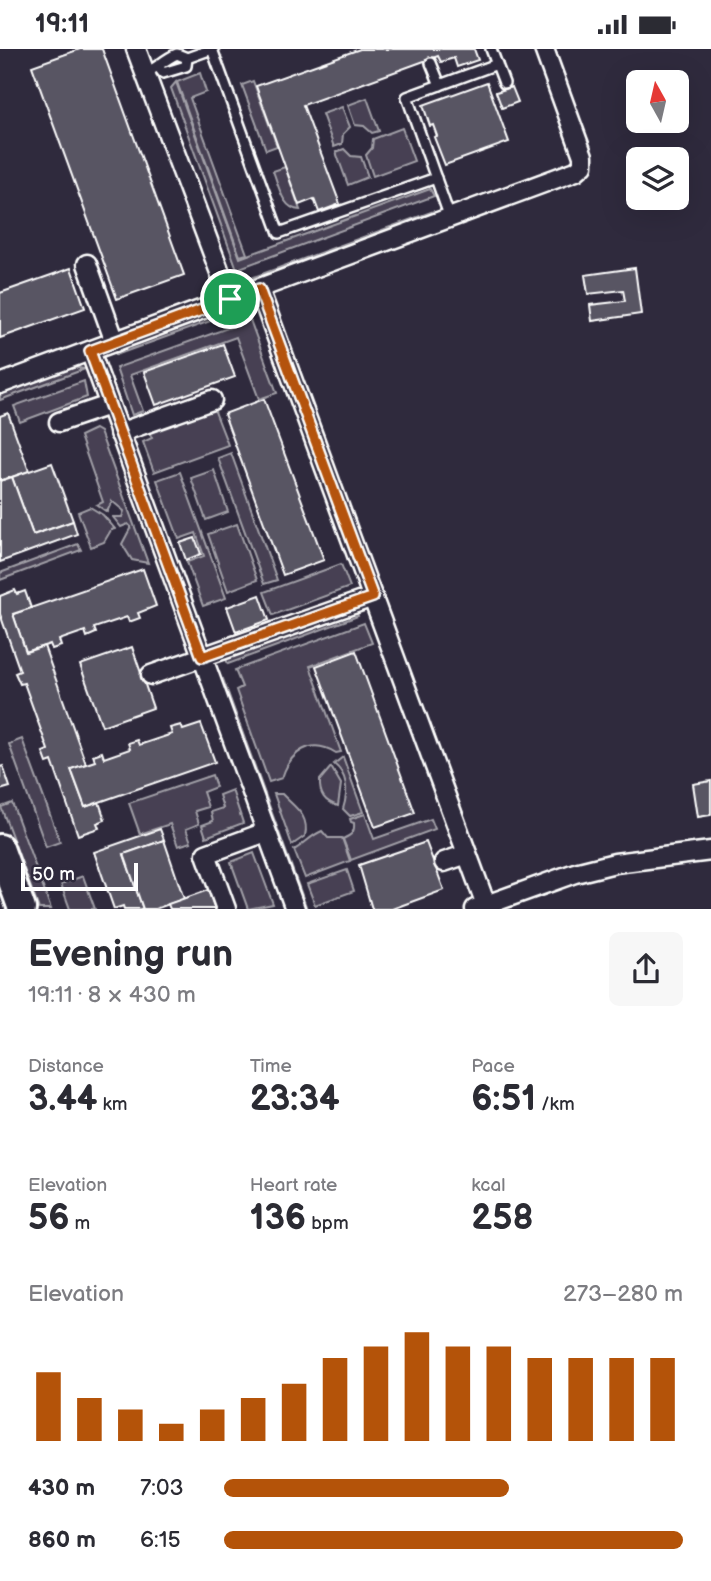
<!DOCTYPE html>
<html lang="en">
<head>
<meta charset="utf-8">
<style>
	:root { --surface:#fff; --page:#f7f7f7; --text:#2b2b33; --muted:#7c7c81; --accent:#b45309 }
	body { margin:0; font-family:"Balsamiq Sans",sans-serif; background:var(--page); color:var(--text); height:100vh; display:flex; flex-direction:column; font-size:26px; white-space:nowrap }
	* { box-sizing:border-box; margin:0 }
	p { font-size:23px; color:var(--muted) }
	.icon { flex:none; width:38px; height:38px; fill:none; stroke:currentColor; stroke-width:2; stroke-linecap:round; stroke-linejoin:round }
	.map { position:relative; height:860px; overflow:hidden }
	.side { display:flex; flex-direction:column; background:var(--surface); flex:1 }
	.side>* { flex:none }
	.needle { width:46px; rotate:352deg }
	.tools { position:absolute; left:626px; top:21px; display:grid; gap:14px }
	.tools a { display:grid; place-items:center; width:63px; height:63px; border-radius:10px; background:var(--surface); box-shadow:0 7px 28px #0002; font-size:35px }
	.scale { position:absolute; left:21px; bottom:18px; width:117px; box-sizing:border-box; padding-left:7px; border:4px solid #fff; border-top:0; font-size:19px; line-height:24px; white-space:nowrap; color:#fff; -webkit-text-stroke:5px #2f2a3d; paint-order:stroke }
	.pin { position:absolute; display:grid; place-items:center; width:60px; height:60px; color:#fff; margin:-30px; border:4px solid #fff; border-radius:50%; box-shadow:0 2px 7px #0007 }
	.round { display:grid; place-items:center; flex:none; width:74px; height:74px; border-radius:10px; background:var(--page) }
	.head { display:flex; align-items:center; justify-content:space-between; height:119px; padding:0 28px }
	h1 { font-size:38px; font-weight:700; line-height:52px }
	.figures { display:grid; grid-template-columns:repeat(3,1fr); gap:10px; height:119px; padding:7px 28px }
	.figures div { display:grid; align-content:center }
	.figures b { font-size:35px; font-weight:700 }
	.figures small { font-size:19px; font-weight:400 }
	.figures p { font-size:19px }
	.chart { height:196px; padding:14px 28px }
	.chart p { display:flex; justify-content:space-between }
	.chart svg { width:100%; height:126px; margin-top:7px; stroke:var(--accent); stroke-width:6 }
	ul { padding:0 28px; list-style:none; font-size:23px }
	li { display:grid; grid-template-columns:112px 84px 1fr; align-items:center; height:52px }
	li i { height:18px; border-radius:9px; background:var(--accent) }
	.status { display:flex; justify-content:space-between; align-items:center; height:49px; padding:0 35px; background:var(--surface); direction:ltr }
	.status svg { height:19px; fill:currentColor }
	.map>svg:first-child { display:block }
	.green { fill:#464152; stroke:#a2a0a8; stroke-width:2 }
	.building { fill:#595564; stroke:#fff; stroke-width:2 }
	.lines { fill:none; stroke-linecap:round; stroke-linejoin:round }
	.lane-casing { stroke:#fff; stroke-width:14 }
	.street-casing { stroke:#fff; stroke-width:23 }
	.primary-casing { stroke:#fff; stroke-width:32 }
	.lane { stroke:#2f2a3d; stroke-width:9 }
	.street { stroke:#2f2a3d; stroke-width:18 }
	.primary { stroke:#2f2a3d; stroke-width:26 }
	.route-casing { stroke:#fff; stroke-width:14 }
	.route { stroke:#b45309; stroke-width:9 }
</style>
</head>
<body>
<div class="status"><b>19:11</b><svg viewBox="0 0 49 12"><path d="M0 12V9h3v3zM5 12V6h3v6zM10 12V3h3v9zM15 12V0h3v12zM26 1h20v11H26zM47 4h2v5h-2z"/></svg></div>
<div class="map">
<svg width="711" height="860" viewBox="0 0 711 860">
	<rect width="100%" height="100%" fill="#2f2a3d"/>
	<filter id="ink" filterUnits="userSpaceOnUse"><feTurbulence type="fractalNoise" baseFrequency=".0143" numOctaves="2"/><feDisplacementMap in="SourceGraphic" scale="14" xChannelSelector="R" yChannelSelector="G"/><feConvolveMatrix kernelMatrix="1 2 1 2 8 2 1 2 1" color-interpolation-filters="sRGB"/></filter>
	<g filter="url(#ink)">
		<g class="green">
			<path d="M200,24L206,43L190,49L247,205L240,207L177,33Z"/>
			<path d="M253,32L277,97L266,101L242,36Z"/>
			<path d="M176,33L240,209L430,140L434,147L237,220L171,39Z"/>
			<path d="M367,49L379,82L372,84L364,77L355,76L348,56Z"/>
			<path d="M342,58L350,78L343,85L342,95L334,98L322,65Z"/>
			<path d="M402,79L414,112L373,127L366,106L372,99L373,90Z"/>
			<path d="M344,100L351,107L361,108L368,128L348,136L336,103Z"/>
			<path d="M285,118L300,161C282,160 279,137 273,122Z"/>
			<path d="M434,162L427,168L245,235L243,232Z"/>
			<path d="M242,254L244,260L116,306L114,300Z"/>
			<path d="M250,271L277,344L259,350L236,288L130,326L143,362L132,366L116,319Z"/>
			<path d="M71,318L85,320L0,351V344Z"/>
			<path d="M84,332L87,348L20,373L14,357Z"/>
			<path d="M214,360L228,396L154,423L143,393L152,389L149,383Z"/>
			<path d="M95,380L100,383L148,514L132,511L122,495L131,478L128,475L121,478L113,468H122L124,462L112,452L107,463L97,456L103,453L80,387Z"/>
			<path d="M231,404L277,531L264,535L218,409Z"/>
			<path d="M214,421L228,463L206,471L191,429Z"/>
			<path d="M180,423L226,549L203,557L187,513L204,507L196,484L179,490L157,431Z"/>
			<path d="M90,458L103,466L115,480L111,481L104,493L91,498L78,463Z"/>
			<path d="M237,475L257,531L228,542L208,485Z"/>
			<path d="M78,495L81,501L0,531V524Z"/>
			<path d="M341,515L350,538L273,566L264,543Z"/>
			<path d="M356,562L358,567L228,615L226,610Z"/>
			<path d="M364,574L372,594L310,617L341,703L336,704C311,688 290,703 282,729L269,733L236,641L242,638L235,621Z"/>
			<path d="M223,630L307,860H304L220,631Z"/>
			<path d="M22,690L60,793L46,798L9,695Z"/>
			<path d="M343,708L363,763L350,767L343,760C348,744 349,727 334,715Z"/>
			<path d="M331,718L341,735L338,757C325,753 319,746 320,731Z"/>
			<path d="M212,726L216,738L203,743L208,758L195,762L199,775L186,780L191,793L178,797L170,775L140,785L129,754Z"/>
			<path d="M232,741L243,774L206,788L202,776L213,772L211,763L223,759L219,746Z"/>
			<path d="M274,745H282C294,758 310,766 305,787L292,796Z"/>
			<path d="M12,754L51,860H39L1,758Z"/>
			<path d="M365,765L374,790L431,770L435,780L351,811L343,790C351,786 355,784 354,774L351,773L350,770Z"/>
			<path d="M322,782L328,789H342L350,812L305,829L294,801C305,795 310,787 322,782Z"/>
			<path d="M254,804L273,855L248,860L231,813Z"/>
			<path d="M347,821L354,842L315,856L307,835Z"/>
			<path d="M83,827L95,860H70L61,835Z"/>
		</g>
		<g class="building">
			<path d="M80,0H102L184,226L117,250L32,17Z"/>
			<path d="M360,0H474L478,11L457,18L454,9L441,13L438,7L303,56L340,155L319,163L314,150L299,156L256,37Z"/>
			<path d="M487,33L509,93L445,116L434,88L437,87L433,76L430,77L423,56Z"/>
			<path d="M512,38L518,53L502,59L496,43Z"/>
			<path d="M71,219L85,259L0,289V244Z"/>
			<path d="M635,219L641,265L592,272L590,256L625,252L623,241L588,245L585,226Z"/>
			<path d="M223,295L235,328L156,356L144,323Z"/>
			<path d="M264,350L324,511L283,526L224,365Z"/>
			<path d="M8,364L29,422L0,432V367Z"/>
			<path d="M52,414L73,472L33,486L12,428Z"/>
			<path d="M12,428L33,486L73,472L77,485L0,513V432Z"/>
			<path d="M195,489L201,505L186,511L180,494Z"/>
			<path d="M143,520L156,557L138,564L140,569L129,573L127,568L94,579L96,584L87,588L85,582L59,591L61,597L52,600L50,595L26,603L13,565Z"/>
			<path d="M15,541L17,545L25,542L31,559L13,565L26,603L44,597L86,715L71,720L85,758L99,753L105,771L97,774L99,779L78,786L52,712L47,714L43,703L48,701L24,634L20,635L15,624L20,622L0,565V547Z"/>
			<path d="M260,546L269,571L236,583L227,558Z"/>
			<path d="M132,598L153,659L102,677L80,616Z"/>
			<path d="M356,602L415,764L375,778L316,617Z"/>
			<path d="M201,675L215,713L85,758L71,720L95,712L93,706L102,703L104,709L130,700L128,694L137,691L139,696L172,685L170,679L181,676L183,681Z"/>
			<path d="M3,717L10,738L0,741V718Z"/>
			<path d="M711,732V766L698,768L693,735Z"/>
			<path d="M160,780L164,791L124,805L143,860H124L123,857L114,860L94,803Z"/>
			<path d="M164,791L184,850L155,860H143L124,805Z"/>
			<path d="M426,793L444,841L392,860H372L359,816Z"/>
			<path d="M208,841L215,860H170L168,855Z"/>
		</g>
		<g class="lines">
			<g class="lane-casing">
				<g id="lane">
					<path d="M212,0L279,184L436,129"/>
					<path d="M491,0L504,34"/>
					<path d="M431,14L440,36"/>
					<path d="M159,19L163,24L186,17L187,9"/>
					<path d="M145,24C158,19 163,11 177,5L187,9L212,0"/>
					<path d="M450,169L407,48L497,15"/>
				</g>
			</g>
			<g class="street-casing">
				<g id="street">
					<path d="M136,0L230,250"/>
					<path d="M87,215L115,293"/>
					<path d="M259,240L486,856L475,860"/>
					<path d="M90,302L295,860"/>
					<path d="M0,335L576,122L583,116V107L544,0"/>
					<path d="M59,373L109,356"/>
					<path d="M119,384L212,351"/>
					<path d="M151,626L373,548"/>
					<path d="M444,813L467,805"/>
					<path d="M486,856L575,824L615,814L711,802"/>
					<path d="M226,860L206,805L266,783"/>
				</g>
			</g>
			<g class="primary-casing">
				<path id="primary" d="M0,799L22,860"/>
			</g>
			<use href="#lane" class="lane"/>
			<use href="#street" class="street"/>
			<use href="#primary" class="primary"/>
		</g>
	</g>
	<g class="lines" filter="url(#ink)">
		<g class="route-casing">
			<path id="route" d="M259,240L373,548L202,608L90,302Z"/>
		</g>
		<use href="#route" class="route"/>
	</g>
</svg>
<div class="tools">
<a><svg class="needle" viewBox="-14 -14 28 28"><path d="M0-13l5 13h-10z" fill="#e53935"/><path d="M0 13l5-13h-10z" fill="#7c7c81"/></svg></a>
<a><svg class="icon" aria-label="layers" viewBox="0 0 24 24"><path d="M12 4l9 5-9 5-9-5zM3 14l9 5 9-5"/></svg></a>
</div>
<div class="scale">50 m</div>
<div class="pin" style="left:230px;top:250px;background:#1e9e55"><svg class="icon" aria-label="arrive" viewBox="0 0 24 24"><path d="M6 21V4h12l-3 4 3 4H6"/></svg></div>
</div>
<section class="side">
<div class="head"><div><h1>Evening run</h1><p>19:11 · 8 × 430 m</p></div><a class="round"><svg class="icon" aria-label="share" viewBox="0 0 24 24"><path d="M12 15V3M7 8l5-5 5 5M5 13v7h14v-7"/></svg></a></div>
<div class="figures">
<div><p>Distance</p><b>3.44<small> km</small></b></div>
<div><p>Time</p><b>23:34</b></div>
<div><p>Pace</p><b>6:51<small> /km</small></b></div>
</div>
<div class="figures">
<div><p>Elevation</p><b>56<small> m</small></b></div>
<div><p>Heart rate</p><b>136<small> bpm</small></b></div>
<div><p>kcal</p><b>258</b></div>
</div>
<div class="chart"><p><span>Elevation</span>273–280 m</p>
<svg viewBox="0 0 160 44" preserveAspectRatio="none"><path d="M5 44V20M15 44V29M25 44V33M35 44V38M45 44V33M55 44V29M65 44V24M75 44V15M85 44V11M95 44V6M105 44V11M115 44V11M125 44V15M135 44V15M145 44V15M155 44V15"/></svg>
</div>
<ul>
<li><b>430 m</b>7:03<i style="width:62%"></i></li>
<li><b>860 m</b>6:15<i style="width:100%"></i></li>
</ul>
</section>
</body>
</html>
